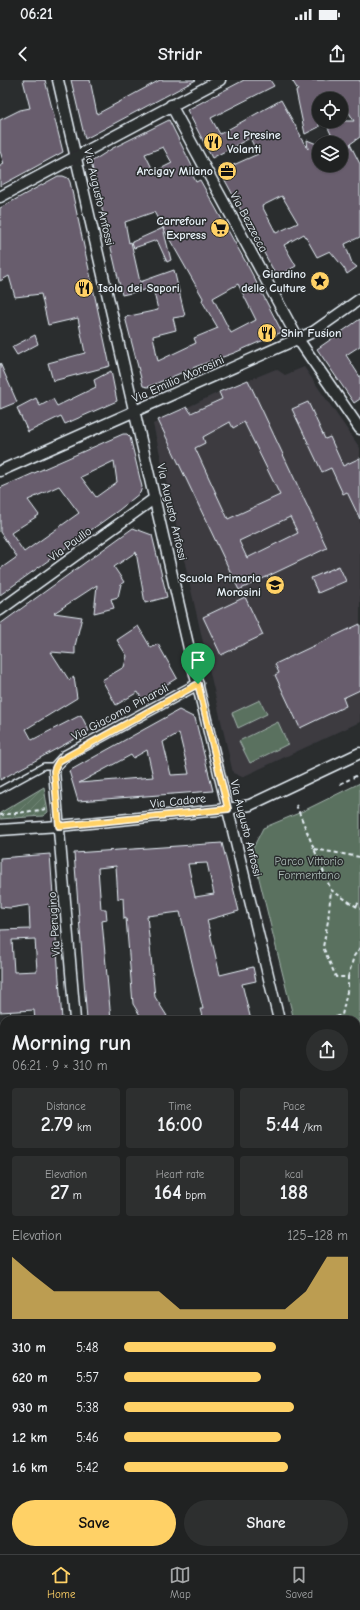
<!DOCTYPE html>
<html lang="en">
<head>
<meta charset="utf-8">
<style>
	:root { --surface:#202222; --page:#2d2f2f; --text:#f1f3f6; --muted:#a2a4a5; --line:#3d3f40; --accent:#ffd166 }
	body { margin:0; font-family:"Comic Neue",sans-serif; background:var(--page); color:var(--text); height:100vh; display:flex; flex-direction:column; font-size:15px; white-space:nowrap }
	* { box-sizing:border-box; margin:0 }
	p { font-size:13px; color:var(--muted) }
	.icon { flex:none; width:22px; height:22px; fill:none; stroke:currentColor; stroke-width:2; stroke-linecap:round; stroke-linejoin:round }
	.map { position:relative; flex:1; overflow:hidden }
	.details { position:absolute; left:0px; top:936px; width:360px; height:538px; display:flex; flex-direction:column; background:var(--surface); border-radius:12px 12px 0 0; box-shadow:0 1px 3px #0004,0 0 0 1px var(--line) }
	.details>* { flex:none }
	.fabs { position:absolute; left:312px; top:12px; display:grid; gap:8px }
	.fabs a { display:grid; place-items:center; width:36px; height:36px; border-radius:50%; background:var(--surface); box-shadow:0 1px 3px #0004,0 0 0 1px var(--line); font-size:20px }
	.pin { position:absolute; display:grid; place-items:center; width:34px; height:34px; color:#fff; margin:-41px -17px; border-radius:50% 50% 50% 0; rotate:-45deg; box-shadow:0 0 4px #0007 }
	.pin .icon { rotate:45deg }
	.round { display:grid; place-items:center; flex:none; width:42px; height:42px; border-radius:21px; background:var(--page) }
	.overview { display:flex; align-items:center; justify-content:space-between; height:68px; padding:0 12px }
	h1 { font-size:22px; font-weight:600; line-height:30px }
	.metrics { display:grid; grid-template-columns:repeat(3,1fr); gap:6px; height:68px; padding:4px 12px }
	.metrics div { display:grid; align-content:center; border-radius:4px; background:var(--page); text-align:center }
	.metrics b { font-size:20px; font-weight:600 }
	.metrics small { font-size:11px; font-weight:400 }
	.metrics p { font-size:11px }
	.chart { height:112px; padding:8px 12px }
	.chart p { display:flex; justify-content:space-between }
	.chart svg { width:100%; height:72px; margin-top:4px; fill:var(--accent); opacity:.7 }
	.primary-button { display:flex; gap:8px; margin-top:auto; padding:8px 12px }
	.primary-button a { flex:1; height:46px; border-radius:24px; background:var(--accent); color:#111; font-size:16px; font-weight:600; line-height:46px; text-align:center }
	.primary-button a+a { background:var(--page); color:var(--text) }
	ul { padding:0 12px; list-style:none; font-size:13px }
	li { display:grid; grid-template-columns:64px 48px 1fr; align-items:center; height:30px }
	li i { height:10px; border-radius:5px; background:var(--accent) }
	.status { display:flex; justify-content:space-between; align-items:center; height:28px; padding:0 20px; background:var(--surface); direction:ltr }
	.status svg { height:11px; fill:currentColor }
	header { display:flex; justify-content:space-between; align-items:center; height:52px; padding:0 12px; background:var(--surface); font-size:18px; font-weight:600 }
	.tab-bar { display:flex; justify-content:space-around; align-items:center; height:56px; border-top:1px solid var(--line); background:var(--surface); font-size:11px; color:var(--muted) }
	.tab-bar a { display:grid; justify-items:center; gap:2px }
	.tab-bar .selected { color:var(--accent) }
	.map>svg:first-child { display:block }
	.built { fill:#3c3b41 }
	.park { fill:#5a715e; stroke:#a1b1ab }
	.garden { fill:url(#garden-furrows); stroke:#a1b1ab }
	.building { fill:#675d6d; stroke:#e8f1f8; fill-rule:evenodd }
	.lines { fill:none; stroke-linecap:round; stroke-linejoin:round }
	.service-casing { stroke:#e8f1f8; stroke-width:8 }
	.minor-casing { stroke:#e8f1f8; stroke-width:13 }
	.primary-casing { stroke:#e8f1f8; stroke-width:19 }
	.path { stroke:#e8f1f8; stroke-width:2; stroke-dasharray:4 3; stroke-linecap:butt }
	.service { stroke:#2a2d2e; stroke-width:5 }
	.minor { stroke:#2a2d2e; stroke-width:10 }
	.primary { stroke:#746b52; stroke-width:16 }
	.tram { stroke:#e8f1f8; stroke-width:1 }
	.route-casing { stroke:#fff; stroke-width:8 }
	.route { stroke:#ffd166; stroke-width:5 }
	.labels { text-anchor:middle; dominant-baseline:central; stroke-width:3; stroke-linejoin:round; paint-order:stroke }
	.poi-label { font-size:12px; font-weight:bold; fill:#e8f1f8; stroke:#2a2d2e; text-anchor:end }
	.street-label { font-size:12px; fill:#e8f1f8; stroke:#2a2d2e }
	.park-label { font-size:12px; fill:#a8b7b3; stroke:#2a2d2e }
</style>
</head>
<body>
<div class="status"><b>06:21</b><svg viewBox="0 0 49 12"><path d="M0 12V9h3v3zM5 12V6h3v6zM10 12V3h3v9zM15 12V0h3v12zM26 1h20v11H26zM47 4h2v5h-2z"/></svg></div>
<header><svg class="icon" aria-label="back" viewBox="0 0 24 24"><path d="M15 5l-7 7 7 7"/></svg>Stridr<svg class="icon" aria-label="share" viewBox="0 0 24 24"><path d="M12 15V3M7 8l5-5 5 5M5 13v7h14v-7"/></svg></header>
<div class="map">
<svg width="360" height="1474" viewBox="0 0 360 1474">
	<defs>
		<pattern id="garden-furrows" width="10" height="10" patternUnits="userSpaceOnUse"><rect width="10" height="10" fill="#5a715e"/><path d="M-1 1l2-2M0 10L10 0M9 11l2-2" fill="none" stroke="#728676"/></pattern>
	</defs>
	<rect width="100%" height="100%" fill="#2a2d2e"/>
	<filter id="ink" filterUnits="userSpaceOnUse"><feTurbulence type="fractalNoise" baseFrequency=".025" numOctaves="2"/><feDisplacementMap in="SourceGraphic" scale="8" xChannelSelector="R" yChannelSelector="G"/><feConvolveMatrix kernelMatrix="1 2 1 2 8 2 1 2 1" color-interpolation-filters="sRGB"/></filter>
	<g filter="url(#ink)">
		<path class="built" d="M304,287L360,368V642L242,697L233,693L153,344L219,312L276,289L285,295Z"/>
		<g class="park">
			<path d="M260,620L267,634L238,648L232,633Z"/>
			<path d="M278,642L288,664L250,683L239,661Z"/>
			<path d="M360,703V1079H356V940H294L252,770L263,748L299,733Z"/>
		</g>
		<path class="garden" d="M44,707L48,732L43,736L0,739V733Z"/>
		<g class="building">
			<path d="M23,0H45L63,72L0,106V86L4,84L0,71V40L20,30L30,28Z"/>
			<path d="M71,0H90L97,34L160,0H196L85,59Z"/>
			<path d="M244,0H270L274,6L211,38L220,54L281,20L301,56L300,57L308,69L307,60L319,65V85H341V63H335L325,41H354L341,19H319V47L305,54L296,11L298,10L292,0H360V57L350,64L360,84V157L345,164L352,183L357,187L347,194L344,188L330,171L317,177L304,154L284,165L296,186L277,197L220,91L258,74L250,58L212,78L187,30ZM282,116L298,143L276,153L262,126Z"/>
			<path d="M169,40L193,88L190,90L196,102L200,100L249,188L282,252L234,273L195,287L148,307L143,306L125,237L158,230L153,208L122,215L91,82L113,68ZM163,67L172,83L154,92L145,74ZM154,132L203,218L202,221L218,248L194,258L196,263L158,281L153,256L176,250L173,238L185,236L174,190L140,202L131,162L129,163L125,142ZM238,204L256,240L231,253L213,218Z"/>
			<path d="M58,96H63L68,98L70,102L110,286L53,301L48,283L85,273L78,238L48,245L41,214L15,217L9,196L0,201V128Z"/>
			<path d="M163,148L171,180L167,182L157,160L134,168L132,162Z"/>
			<path d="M360,239V266L346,275L360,297V319L354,323L317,269Z"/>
			<path d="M35,255L38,264L17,275L12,267Z"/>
			<path d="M0,283L17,322L0,329Z"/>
			<path d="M111,291L117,321L65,344L61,336L28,352L17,328L36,318L40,326L53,319L57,326L96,307L94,300Z"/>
			<path d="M248,300L327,468L239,510L158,340L187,327L191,333L222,319L219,312ZM230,342L233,348L244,342L280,415L228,439L195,368L205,363L203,357ZM290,437L298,453L247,478L239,461Z"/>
			<path d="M308,322L325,359L330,357L343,386L360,378V439L347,412L343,414L331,388L322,392L292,329Z"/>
			<path d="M123,354H127L130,357L142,407L140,413L119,430L0,515V489L17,477L0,452V408ZM114,381L117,402L96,417L81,397ZM59,406L79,433L24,472L11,453L39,435L28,420Z"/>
			<path d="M133,448L152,455L167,517L145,523L136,472L114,487L124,502L121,504L118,517L111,519L114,528L94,533L97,505L54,533L82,537L75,566V574L51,572L69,600L74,597L77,618L26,649L32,660L81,635L89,651L0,700V544Z"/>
			<path d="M339,486L346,501L318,513L311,498Z"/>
			<path d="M245,517L263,555L221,575L203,537Z"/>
			<path d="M360,544V610L343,618L346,626L300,648L275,595L279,593L275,584Z"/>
			<path d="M138,546L151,568L158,564L177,598L142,620L138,612L116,625L102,600L124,587L127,576L117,560Z"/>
			<path d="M179,630L195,638L213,711L78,721L69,691ZM179,653L189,694L171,695L163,662ZM147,670L153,697L79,703L131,675L133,678Z"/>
			<path d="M222,763L239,831L207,840L220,895L253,887L256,901L242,904L251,940H203L200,929H203L180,832L147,836L155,917L167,936L160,940H143L133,924L126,838L124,839L123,818L118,819L116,786L98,788L101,829H106L107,840L102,841L111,940H87L74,773ZM207,783L214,814L195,817L188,784Z"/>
			<path d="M50,774L62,940H35L34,930L0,932V850L30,849L29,825L10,828L0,827V778ZM35,859L37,891L14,892L12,860Z"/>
		</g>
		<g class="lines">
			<g class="service-casing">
				<path id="service" d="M0,710L44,686H56"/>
			</g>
			<g class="minor-casing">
				<g id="minor">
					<path d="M58,0L193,586L279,940"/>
					<path d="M171,25L298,259L360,349"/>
					<path d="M0,117L220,0"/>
					<path d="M0,391L313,252L360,219"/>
					<path d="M0,530L155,418"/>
					<path d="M0,750L59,746L228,729L250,725L360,673"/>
					<path d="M75,940L54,691L56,686L65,676L198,604"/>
					<path d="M356,1092H360"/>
					<path d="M0,1121L4,1120"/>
					<path d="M356,1329L360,1352"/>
					<path d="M216,1470L219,1474"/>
				</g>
			</g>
			<g class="primary-casing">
				<g id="primary">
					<path d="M356,1141L360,1135"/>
					<path d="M356,1207L360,1205"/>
					<path d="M0,1317L4,1316"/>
					<path d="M0,1361L4,1360"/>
				</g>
			</g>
			<g class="path">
				<path d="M340,704L360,694"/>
				<path d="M296,725L331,810L360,829"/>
				<path d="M0,735L48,729"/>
				<path d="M314,769L360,777"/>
				<path d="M356,826L360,821"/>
				<path d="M348,897L354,876L360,868"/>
				<path d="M322,940L342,935L348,907V897H336L323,867L328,841L331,810"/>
				<path d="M340,940L342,935"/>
				<path d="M356,982L360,988"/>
				<path d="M356,1079L360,1073"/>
			</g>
			<use href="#service" class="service"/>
			<use href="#minor" class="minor"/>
			<use href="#primary" class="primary"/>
			<g class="tram">
				<path d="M356,1189L360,1186"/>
				<path d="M356,1316L360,1339"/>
				<path d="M356,1346L360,1369"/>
			</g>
		</g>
	</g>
	<g class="lines" filter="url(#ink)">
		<g class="route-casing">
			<path id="route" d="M198,604L228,729L59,746L54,691L56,686L59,681Z"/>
		</g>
		<use href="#route" class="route"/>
	</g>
	<defs>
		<g id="restaurant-disc" transform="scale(1)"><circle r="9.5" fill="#ffd166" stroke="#2a2d2e"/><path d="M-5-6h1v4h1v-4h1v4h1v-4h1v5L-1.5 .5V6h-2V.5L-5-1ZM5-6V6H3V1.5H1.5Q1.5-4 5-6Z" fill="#111"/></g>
		<g id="office-disc" transform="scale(1)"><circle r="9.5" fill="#ffd166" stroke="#2a2d2e"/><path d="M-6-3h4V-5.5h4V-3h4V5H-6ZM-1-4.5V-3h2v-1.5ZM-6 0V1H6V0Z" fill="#111"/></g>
		<g id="supermarket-disc" transform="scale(1)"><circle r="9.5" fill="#ffd166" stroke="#2a2d2e"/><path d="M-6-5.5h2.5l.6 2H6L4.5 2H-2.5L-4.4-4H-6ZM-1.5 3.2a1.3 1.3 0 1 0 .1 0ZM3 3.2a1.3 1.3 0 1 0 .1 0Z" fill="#111"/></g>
		<g id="sight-disc" transform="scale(1)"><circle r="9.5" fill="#ffd166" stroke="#2a2d2e"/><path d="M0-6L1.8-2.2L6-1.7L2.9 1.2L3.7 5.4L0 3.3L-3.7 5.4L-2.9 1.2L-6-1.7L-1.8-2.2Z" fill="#111"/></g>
		<g id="school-disc" transform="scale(1)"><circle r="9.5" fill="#ffd166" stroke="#2a2d2e"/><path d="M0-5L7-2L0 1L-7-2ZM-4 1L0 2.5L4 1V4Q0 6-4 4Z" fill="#111"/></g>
	</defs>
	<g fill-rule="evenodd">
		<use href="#restaurant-disc" x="213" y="62"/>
		<use href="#office-disc" x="227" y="91"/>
		<use href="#supermarket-disc" x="220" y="148"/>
		<use href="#sight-disc" x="320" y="201"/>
		<use href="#restaurant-disc" x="84" y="208"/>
		<use href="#restaurant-disc" x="267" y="253"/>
		<use href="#school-disc" x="275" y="505"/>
	</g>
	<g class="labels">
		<g class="poi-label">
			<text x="227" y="55" text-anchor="start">Le Presine<tspan x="227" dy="14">Volanti</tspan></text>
			<text x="213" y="91">Arcigay Milano</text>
			<text x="206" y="141">Carrefour<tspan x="206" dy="14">Express</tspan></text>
			<text x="306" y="194">Giardino<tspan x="306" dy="14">delle Culture</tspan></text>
			<text x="98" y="208" text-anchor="start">Isola dei Sapori</text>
			<text x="281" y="253" text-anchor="start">Shin Fusion</text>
			<text x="261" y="498">Scuola Primaria<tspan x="261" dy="14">Morosini</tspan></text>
		</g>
		<g class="street-label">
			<text transform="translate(99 117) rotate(77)">Via Augusto Anfossi</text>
			<text transform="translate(249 142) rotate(62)">Via Bezzecca</text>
			<text transform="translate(178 299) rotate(-24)">Via Emilio Morosini</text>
			<text transform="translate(172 432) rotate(77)">Via Augusto Anfossi</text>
			<text transform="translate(70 464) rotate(-36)">Via Paullo</text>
			<text transform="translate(120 632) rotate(-28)">Via Giacomo Pinaroli</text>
			<text transform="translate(178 721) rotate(-6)">Via Cadore</text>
			<text transform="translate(246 748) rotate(76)">Via Augusto Anfossi</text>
			<text transform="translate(54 844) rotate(-94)">Via Perugino</text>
		</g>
		<g class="park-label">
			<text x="309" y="781">Parco Vittorio<tspan x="309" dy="14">Formentano</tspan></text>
		</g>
	</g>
</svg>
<div class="fabs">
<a><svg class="icon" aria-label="locate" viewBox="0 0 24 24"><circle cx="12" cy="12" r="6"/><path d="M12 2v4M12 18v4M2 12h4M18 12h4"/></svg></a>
<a><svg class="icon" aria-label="layers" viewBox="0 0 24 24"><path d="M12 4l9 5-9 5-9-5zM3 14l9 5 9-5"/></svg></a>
</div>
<div class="pin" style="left:198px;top:604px;background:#1e9e55"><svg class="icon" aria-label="arrive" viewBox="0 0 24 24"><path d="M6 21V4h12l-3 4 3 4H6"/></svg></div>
<section class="details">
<div class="overview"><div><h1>Morning run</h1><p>06:21 · 9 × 310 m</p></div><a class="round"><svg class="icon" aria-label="share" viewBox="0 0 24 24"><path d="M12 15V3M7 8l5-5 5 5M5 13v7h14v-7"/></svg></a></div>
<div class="metrics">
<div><p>Distance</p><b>2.79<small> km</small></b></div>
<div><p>Time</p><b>16:00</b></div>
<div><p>Pace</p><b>5:44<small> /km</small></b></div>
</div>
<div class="metrics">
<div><p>Elevation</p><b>27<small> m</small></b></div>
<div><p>Heart rate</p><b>164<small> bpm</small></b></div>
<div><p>kcal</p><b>188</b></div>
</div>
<div class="chart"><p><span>Elevation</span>125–128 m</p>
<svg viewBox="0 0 160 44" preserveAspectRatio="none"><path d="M0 44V6L10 17L20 27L30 27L40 27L50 27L60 27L70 27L80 38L90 38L100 38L110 38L120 38L130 38L140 27L150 6L160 6V44z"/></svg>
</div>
<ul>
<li><b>310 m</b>5:48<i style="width:68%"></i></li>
<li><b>620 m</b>5:57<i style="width:61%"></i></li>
<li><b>930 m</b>5:38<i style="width:76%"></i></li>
<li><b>1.2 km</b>5:46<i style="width:70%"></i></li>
<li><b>1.6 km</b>5:42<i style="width:73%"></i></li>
</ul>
<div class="primary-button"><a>Save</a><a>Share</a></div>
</section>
</div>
<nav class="tab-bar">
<a class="selected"><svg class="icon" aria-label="home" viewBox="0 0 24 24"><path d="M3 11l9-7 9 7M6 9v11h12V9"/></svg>Home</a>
<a><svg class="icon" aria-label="map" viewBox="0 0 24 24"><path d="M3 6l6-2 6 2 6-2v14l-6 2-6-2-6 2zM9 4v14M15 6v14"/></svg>Map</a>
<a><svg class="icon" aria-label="saved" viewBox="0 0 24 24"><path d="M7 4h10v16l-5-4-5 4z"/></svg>Saved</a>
</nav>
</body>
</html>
